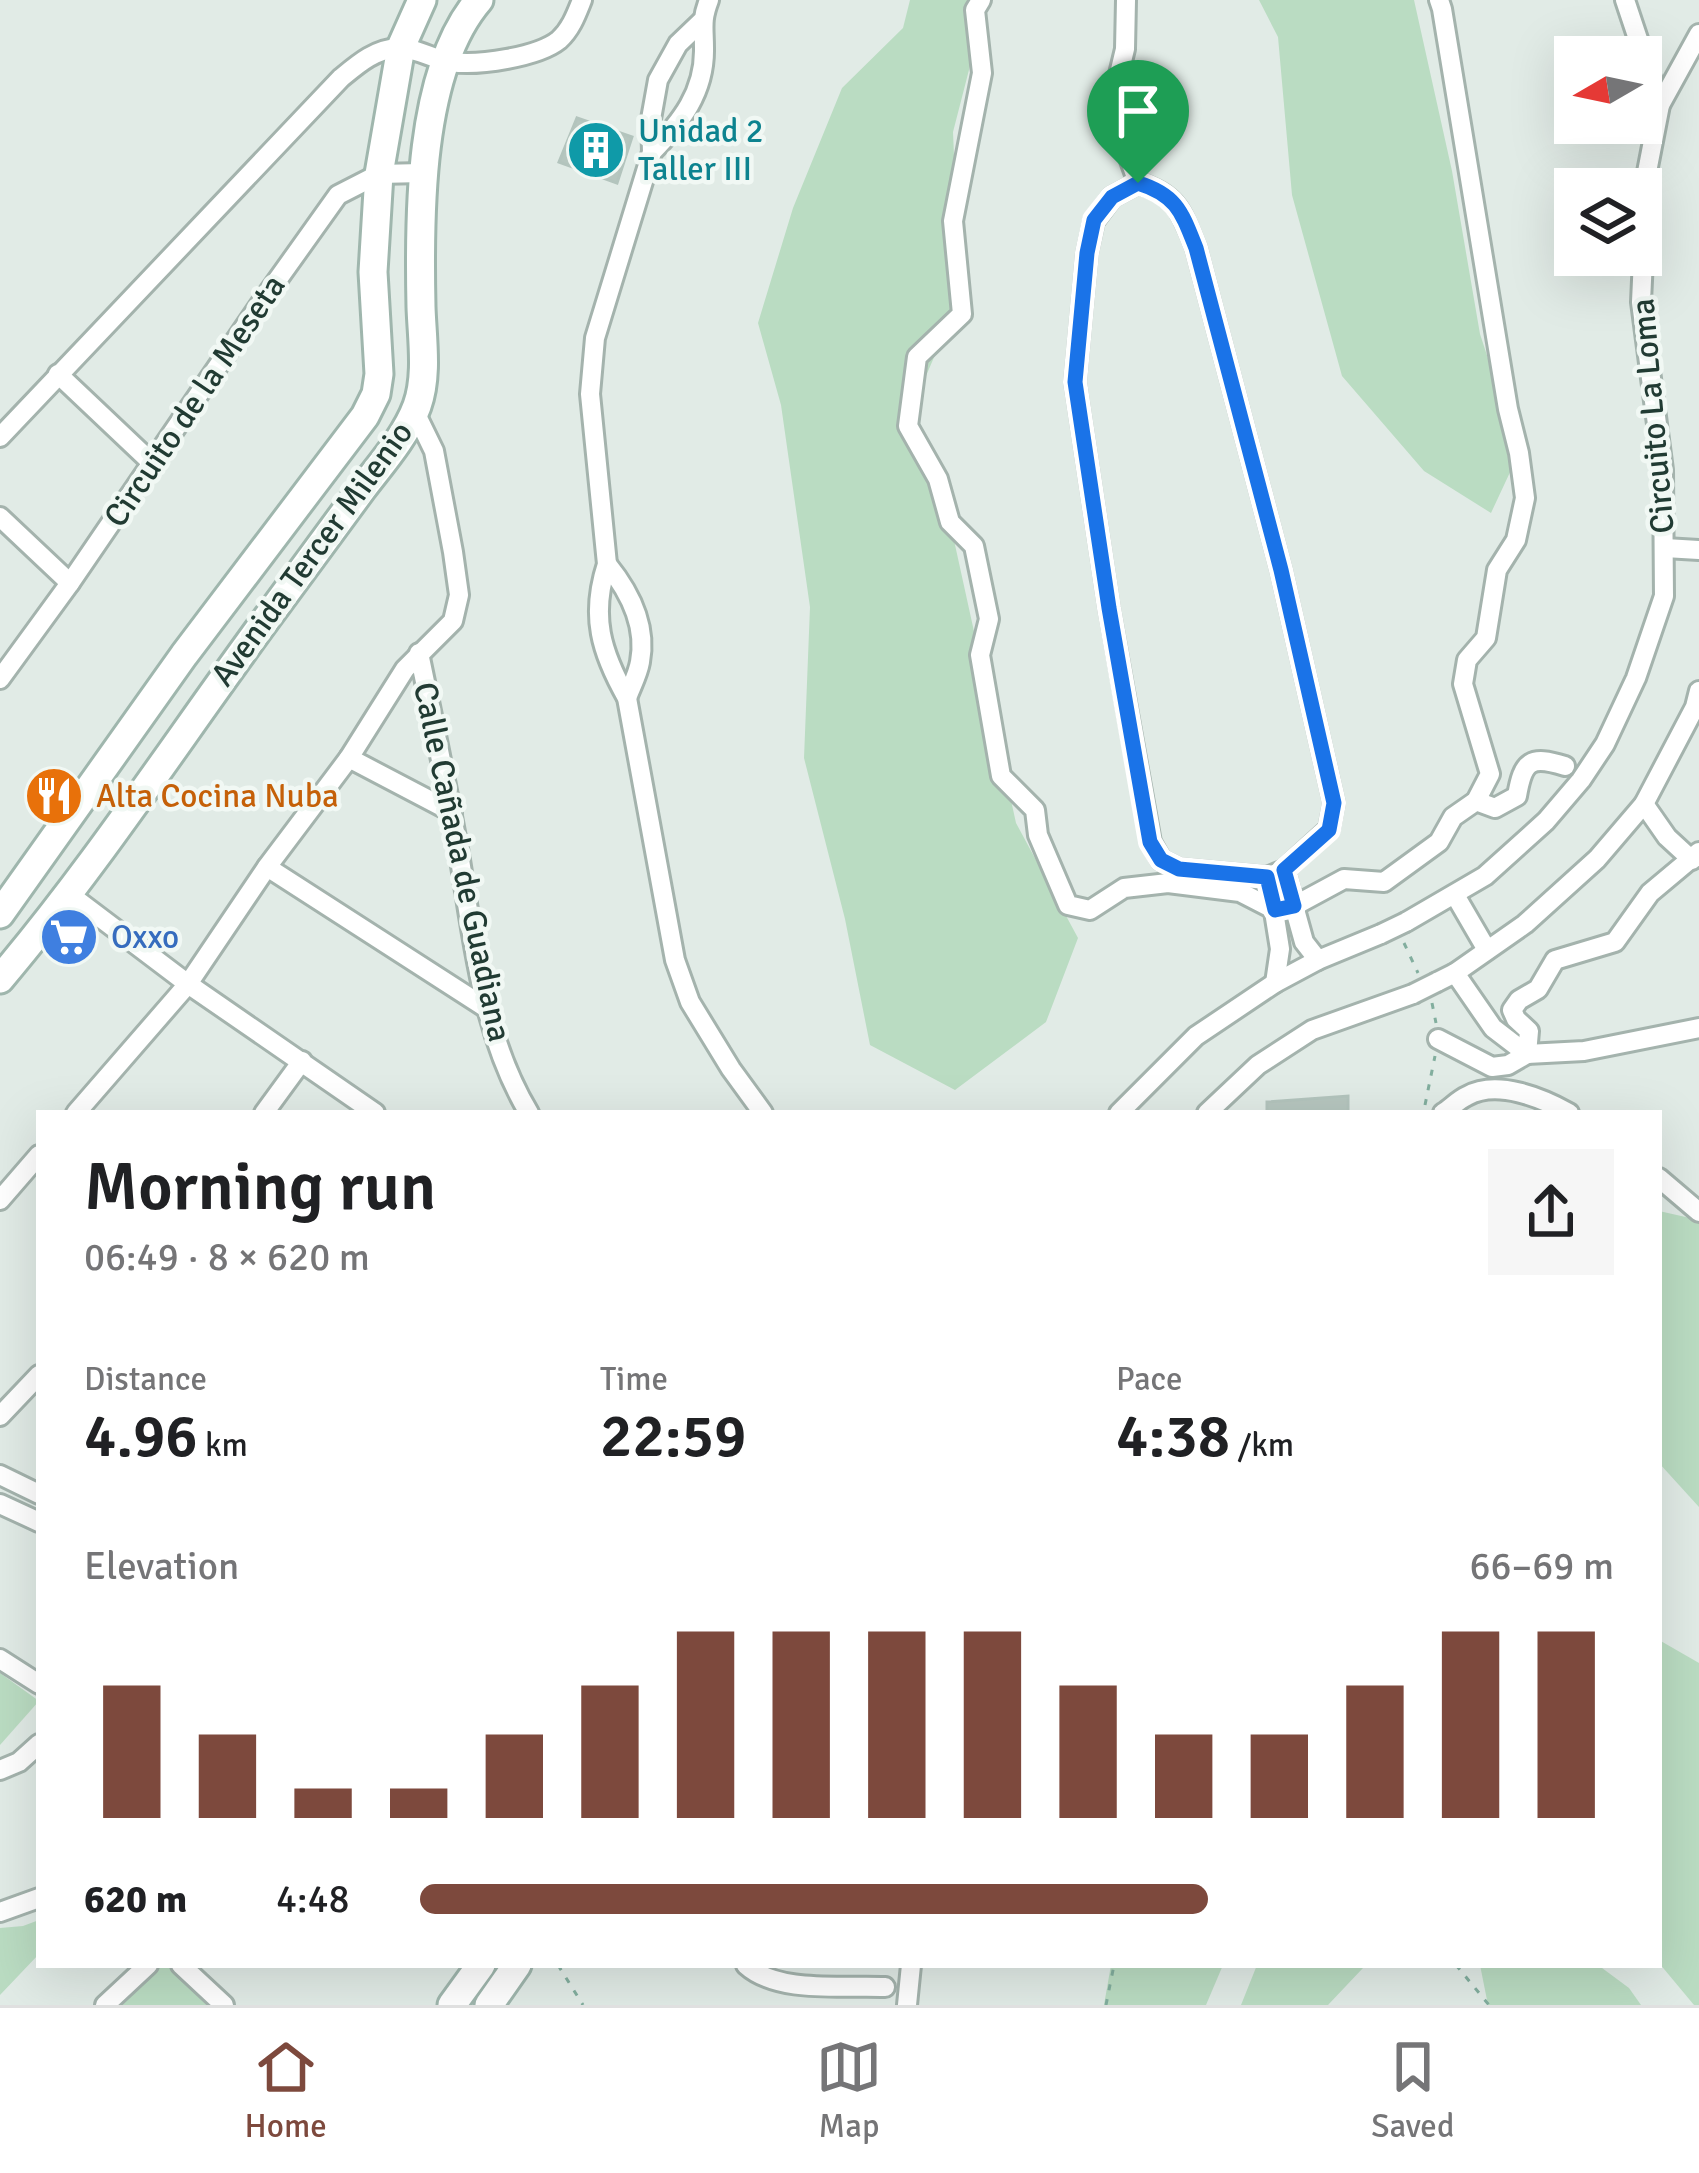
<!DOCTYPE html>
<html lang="en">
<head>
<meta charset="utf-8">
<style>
	:root { --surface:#fff; --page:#f6f6f6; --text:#202124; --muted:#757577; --line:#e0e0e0; --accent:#7d493d }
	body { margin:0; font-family:Signika,sans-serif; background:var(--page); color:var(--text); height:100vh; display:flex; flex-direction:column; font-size:45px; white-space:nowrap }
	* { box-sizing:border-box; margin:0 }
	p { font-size:39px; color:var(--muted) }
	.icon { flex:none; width:66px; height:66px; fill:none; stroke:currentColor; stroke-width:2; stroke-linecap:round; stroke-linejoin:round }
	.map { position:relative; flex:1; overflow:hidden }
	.sheet { position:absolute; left:36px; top:1110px; width:1626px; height:858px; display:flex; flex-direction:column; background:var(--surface); border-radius:0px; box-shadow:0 12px 48px #0002 }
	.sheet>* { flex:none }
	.needle { width:78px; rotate:261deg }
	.fabs { position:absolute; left:1554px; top:36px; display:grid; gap:24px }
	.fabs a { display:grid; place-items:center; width:108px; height:108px; border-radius:0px; background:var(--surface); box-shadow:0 12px 48px #0002; font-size:60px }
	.pin { position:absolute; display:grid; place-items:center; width:102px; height:102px; color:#fff; margin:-123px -51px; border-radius:50% 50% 50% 0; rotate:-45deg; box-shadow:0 0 12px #0007 }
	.pin .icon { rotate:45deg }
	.round { display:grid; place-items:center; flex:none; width:126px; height:126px; border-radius:0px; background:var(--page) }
	.headline { display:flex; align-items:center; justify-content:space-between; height:204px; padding:0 48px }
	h1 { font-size:66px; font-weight:600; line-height:90px }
	.figures { display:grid; grid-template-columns:repeat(3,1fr); gap:18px; height:204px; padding:12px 48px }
	.figures div { display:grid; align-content:center }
	.figures b { font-size:60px; font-weight:600 }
	.figures small { font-size:33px; font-weight:400 }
	.figures p { font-size:33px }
	.chart { height:336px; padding:24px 48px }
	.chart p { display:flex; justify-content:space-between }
	.chart svg { width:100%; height:216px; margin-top:12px; stroke:var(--accent); stroke-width:6 }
	ul { padding:0 48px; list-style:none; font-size:39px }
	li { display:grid; grid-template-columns:192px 144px 1fr; align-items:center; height:90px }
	li i { height:30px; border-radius:15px; background:var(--accent) }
	.menu { display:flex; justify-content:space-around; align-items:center; height:168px; border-top:3px solid var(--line); background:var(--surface); font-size:33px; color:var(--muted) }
	.menu a { display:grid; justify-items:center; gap:6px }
	.menu .selected { color:var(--accent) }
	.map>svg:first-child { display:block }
	.green { fill:#badcc2 }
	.building { fill:#b6c6bf; stroke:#b3c4bd; stroke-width:3 }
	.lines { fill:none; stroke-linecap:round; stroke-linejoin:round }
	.street-casing { stroke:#a4b3ad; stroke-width:24 }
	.secondary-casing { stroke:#9fb6ad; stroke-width:33 }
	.path { stroke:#82ae9e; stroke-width:3; stroke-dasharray:6 9; stroke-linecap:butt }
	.street { stroke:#fff; stroke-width:18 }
	.secondary { stroke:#fff; stroke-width:27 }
	.street-bridge-casing { stroke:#a4b3ad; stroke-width:24; stroke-linecap:butt }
	.street-bridge { stroke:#fff; stroke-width:18 }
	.route-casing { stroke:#fff; stroke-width:24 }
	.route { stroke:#1a73e8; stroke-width:15 }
	.labels { text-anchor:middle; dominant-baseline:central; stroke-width:9; stroke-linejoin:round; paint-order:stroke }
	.culture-label { font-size:33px; fill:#0d838f; stroke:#f1f8f4; text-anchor:start }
	.street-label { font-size:33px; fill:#213b33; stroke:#f1f8f4 }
	.food-label { font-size:33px; fill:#c56008; stroke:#f1f8f4; text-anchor:start }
	.shop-label { font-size:33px; fill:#366cbe; stroke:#f1f8f4; text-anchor:start }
</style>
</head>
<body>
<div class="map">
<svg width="1699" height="2005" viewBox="0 0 1699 2005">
	<rect width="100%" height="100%" fill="#e1ebe6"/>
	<g class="green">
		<path d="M910,0H987L953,132L960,297L910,413L950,522L1016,823L1078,938L1046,1022L955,1090L870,1045L845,919L804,758L810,607L781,405L758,323L793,208L842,88L903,28Z"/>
		<path d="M1259,0H1414L1452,171L1480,334L1519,453L1491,513L1424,471L1342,376L1292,195L1278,37Z"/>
		<path d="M1659,1211L1699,1220V1507L1659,1463Z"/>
		<path d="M1659,1640L1699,1663V2005H1694L1659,1963Z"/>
		<path d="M0,1673L39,1701L0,1745Z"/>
		<path d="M39,1920V1954L0,1995V1928L23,1926Z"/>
		<path d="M151,1965H169L212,2005H118Z"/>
		<path d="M1111,1965H1223L1206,2005H1104Z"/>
		<path d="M1257,1965H1372L1363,1968L1328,2005H1241Z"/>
		<path d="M1480,1965H1598L1629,1988L1641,2005H1488Z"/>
	</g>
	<g class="building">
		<path d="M577,118L632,137L617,183L559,162Z"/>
		<path d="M1348,1096V1113H1267V1102Z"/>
	</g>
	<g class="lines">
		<g class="street-casing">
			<g id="street">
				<path d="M981,0L975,10L982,73L953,221L962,314L917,357L908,426L938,479L950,522L974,546L989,619L980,655L1001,776L1035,810L1038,835L1068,905L1090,910L1124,888L1168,883L1240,892L1275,910L1294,906L1344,879L1384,882L1439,842L1453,817L1476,801L1490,774L1463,684L1467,660L1486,638L1497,570L1516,540L1525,498L1519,453L1508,409L1442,9L1439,0"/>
				<path d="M1126,0L1125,49L1114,95L1117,124L1138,183"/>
				<path d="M1625,0L1660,105"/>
				<path d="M701,22L678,44L658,80L651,119L652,152L595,338L590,394L607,564C590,616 601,652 627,698L675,960L690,1002L731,1069L763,1113"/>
				<path d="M652,152C681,122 705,92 704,48C704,27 701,21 709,0"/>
				<path d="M1138,183C1177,194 1182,213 1196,248L1281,570L1334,803L1329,829L1284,870L1267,877L1179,869L1161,860L1151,842L1109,608L1075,382L1087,253L1094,221L1112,197Z"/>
				<path d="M58,374L152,463"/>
				<path d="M0,437L341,78C358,64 375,49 398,48C415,47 434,60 451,62C478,66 538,57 559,40C571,29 576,15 582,0"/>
				<path d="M0,517L70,583"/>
				<path d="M1665,548L1699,550"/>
				<path d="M607,564C629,591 647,625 640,662C638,674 631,687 627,698"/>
				<path d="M419,653C433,720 447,787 459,854C474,942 482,1035 529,1113"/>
				<path d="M0,679L70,583L261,303L338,195L379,174L422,173"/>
				<path d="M349,758L452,812"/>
				<path d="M1476,801L1495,808L1517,796C1523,761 1530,755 1565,766"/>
				<path d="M1644,804L1667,837L1692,860"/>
				<path d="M267,867L486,1008"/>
				<path d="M1284,870L1304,942L1318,960"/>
				<path d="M69,894L188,984L375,1113"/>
				<path d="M1455,895L1487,950"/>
				<path d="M1272,899L1280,949L1275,983"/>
				<path d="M1406,922L1485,876L1546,821L1581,780L1605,744L1636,678L1664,596L1663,470L1641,302L1647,172L1660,105L1699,34"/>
				<path d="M1455,973L1493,1028L1527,1054L1584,1051L1699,1028"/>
				<path d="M1437,982L1455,973L1525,924L1597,859L1644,804L1695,707L1699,691"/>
				<path d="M1438,1039L1492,1067L1508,1065L1527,1054L1529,1031L1516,1019L1512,1010L1519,1000L1538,989L1555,960L1615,942L1650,893L1699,852"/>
				<path d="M76,1113L188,984L267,867L349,758L405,669L453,621L459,595L453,552L434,451L415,412"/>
				<path d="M264,1113L302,1061"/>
				<path d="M1119,1113L1196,1036L1275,983L1318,960L1381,934"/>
				<path d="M1207,1113L1258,1065L1312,1030L1413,994"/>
				<path d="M1443,1113C1451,1108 1458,1100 1467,1096C1497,1079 1542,1098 1569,1113"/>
				<path d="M1659,1178L1699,1212"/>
				<path d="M0,1200L39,1155"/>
				<path d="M0,1416L39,1375"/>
				<path d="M0,1475L39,1494"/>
				<path d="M0,1504L39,1522"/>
				<path d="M0,1659L39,1684"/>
				<path d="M0,1770L19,1762L39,1744"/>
				<path d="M0,1912L39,1898"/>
				<path d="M181,1965L224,2005"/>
				<path d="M746,1965C778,1994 843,1985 885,1987"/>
				<path d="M105,2005L148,1965"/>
				<path d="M907,2005L911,1965"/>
			</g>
		</g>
		<g class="secondary-casing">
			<g id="secondary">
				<path d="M0,914L184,655L365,416L376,394L379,374L373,272L379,174L401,47L422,0"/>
				<path d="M0,979C100,861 184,730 276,606C305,567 333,528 362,489C381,464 406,436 417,406C428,376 422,338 421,307C419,217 418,71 479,0"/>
				<path d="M452,2005L481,1965"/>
				<path d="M489,2005L517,1965"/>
			</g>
		</g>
		<g class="path">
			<path d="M1404,943L1418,973"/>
			<path d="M1432,1003L1436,1023"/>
			<path d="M1425,1105L1435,1056"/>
			<path d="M558,1965L583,2005"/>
			<path d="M1456,1965L1489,2005"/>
			<path d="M1106,2005L1114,1965"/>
		</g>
		<use href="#street" class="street"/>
		<use href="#secondary" class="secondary"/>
		<g class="street-bridge-casing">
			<g id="street-bridge">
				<path d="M1381,934L1406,922"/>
				<path d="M1413,994L1437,982"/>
			</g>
		</g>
		<use href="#street-bridge" class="street-bridge"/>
	</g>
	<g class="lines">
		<g class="route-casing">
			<path id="route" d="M1138,183C1177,195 1182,213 1196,248L1281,570L1334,803L1329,830L1284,870L1294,906L1275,910L1267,877L1179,869L1161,860L1150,842L1109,608L1075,382L1087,253L1094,220L1112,197Z"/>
		</g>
		<use href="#route" class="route"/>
	</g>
	<defs>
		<g id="building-disc" transform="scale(3)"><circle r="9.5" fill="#0f9aa8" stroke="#f1f8f4"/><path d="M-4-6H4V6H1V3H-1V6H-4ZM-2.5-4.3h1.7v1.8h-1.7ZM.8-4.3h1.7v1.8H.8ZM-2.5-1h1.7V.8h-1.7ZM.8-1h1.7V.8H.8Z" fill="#fff"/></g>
		<g id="restaurant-disc" transform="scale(3)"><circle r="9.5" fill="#e8710a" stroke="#f1f8f4"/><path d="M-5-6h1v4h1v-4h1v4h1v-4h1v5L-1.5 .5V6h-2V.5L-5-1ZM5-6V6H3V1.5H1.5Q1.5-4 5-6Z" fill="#fff"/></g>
		<g id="supermarket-disc" transform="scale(3)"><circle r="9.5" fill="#3f7fe0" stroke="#f1f8f4"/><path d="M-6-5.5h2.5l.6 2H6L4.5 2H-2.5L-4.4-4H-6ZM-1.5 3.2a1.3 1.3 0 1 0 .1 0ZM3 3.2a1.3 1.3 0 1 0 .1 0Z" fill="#fff"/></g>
	</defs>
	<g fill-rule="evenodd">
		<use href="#building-disc" x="596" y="150"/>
		<use href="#restaurant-disc" x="54" y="796"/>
		<use href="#supermarket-disc" x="69" y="937"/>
	</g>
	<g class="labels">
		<g class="culture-label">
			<text x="638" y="131">Unidad 2<tspan x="638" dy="38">Taller III</tspan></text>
		</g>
		<g class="street-label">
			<text transform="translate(195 401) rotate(-56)">Circuito de la Meseta</text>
			<text transform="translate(1653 416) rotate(-95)">Circuito La Loma</text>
			<text transform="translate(312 554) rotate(-54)">Avenida Tercer Milenio</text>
			<text transform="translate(462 862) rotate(78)">Calle Cañada de Guadiana</text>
		</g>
		<g class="food-label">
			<text x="96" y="796">Alta Cocina Nuba</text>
		</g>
		<g class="shop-label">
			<text x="111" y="937">Oxxo</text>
		</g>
	</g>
</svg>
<div class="fabs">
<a><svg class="needle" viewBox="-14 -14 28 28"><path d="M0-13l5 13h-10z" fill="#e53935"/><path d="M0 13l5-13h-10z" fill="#757577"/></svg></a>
<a><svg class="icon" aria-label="layers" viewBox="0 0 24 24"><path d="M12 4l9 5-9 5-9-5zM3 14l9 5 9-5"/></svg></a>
</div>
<div class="pin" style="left:1138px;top:183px;background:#1e9e55"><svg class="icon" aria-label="arrive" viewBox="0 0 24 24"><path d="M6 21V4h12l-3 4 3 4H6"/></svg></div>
<section class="sheet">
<div class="headline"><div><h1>Morning run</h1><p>06:49 · 8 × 620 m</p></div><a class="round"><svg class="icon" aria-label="share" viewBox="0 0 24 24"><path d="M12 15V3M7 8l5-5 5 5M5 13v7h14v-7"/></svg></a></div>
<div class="figures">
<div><p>Distance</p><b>4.96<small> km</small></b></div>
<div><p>Time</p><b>22:59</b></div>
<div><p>Pace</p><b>4:38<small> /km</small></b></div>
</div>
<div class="chart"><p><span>Elevation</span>66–69 m</p>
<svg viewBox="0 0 160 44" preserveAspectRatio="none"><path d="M5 44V17M15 44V27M25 44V38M35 44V38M45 44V27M55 44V17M65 44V6M75 44V6M85 44V6M95 44V6M105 44V17M115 44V27M125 44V27M135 44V17M145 44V6M155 44V6"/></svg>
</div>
<ul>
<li><b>620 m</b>4:48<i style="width:66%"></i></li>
</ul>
</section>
</div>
<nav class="menu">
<a class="selected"><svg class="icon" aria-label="home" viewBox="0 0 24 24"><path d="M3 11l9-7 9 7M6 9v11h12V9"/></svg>Home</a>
<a><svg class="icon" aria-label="map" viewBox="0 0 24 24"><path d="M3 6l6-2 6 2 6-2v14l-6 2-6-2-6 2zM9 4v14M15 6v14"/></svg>Map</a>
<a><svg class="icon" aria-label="saved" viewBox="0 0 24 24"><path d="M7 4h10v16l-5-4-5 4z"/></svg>Saved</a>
</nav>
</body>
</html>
